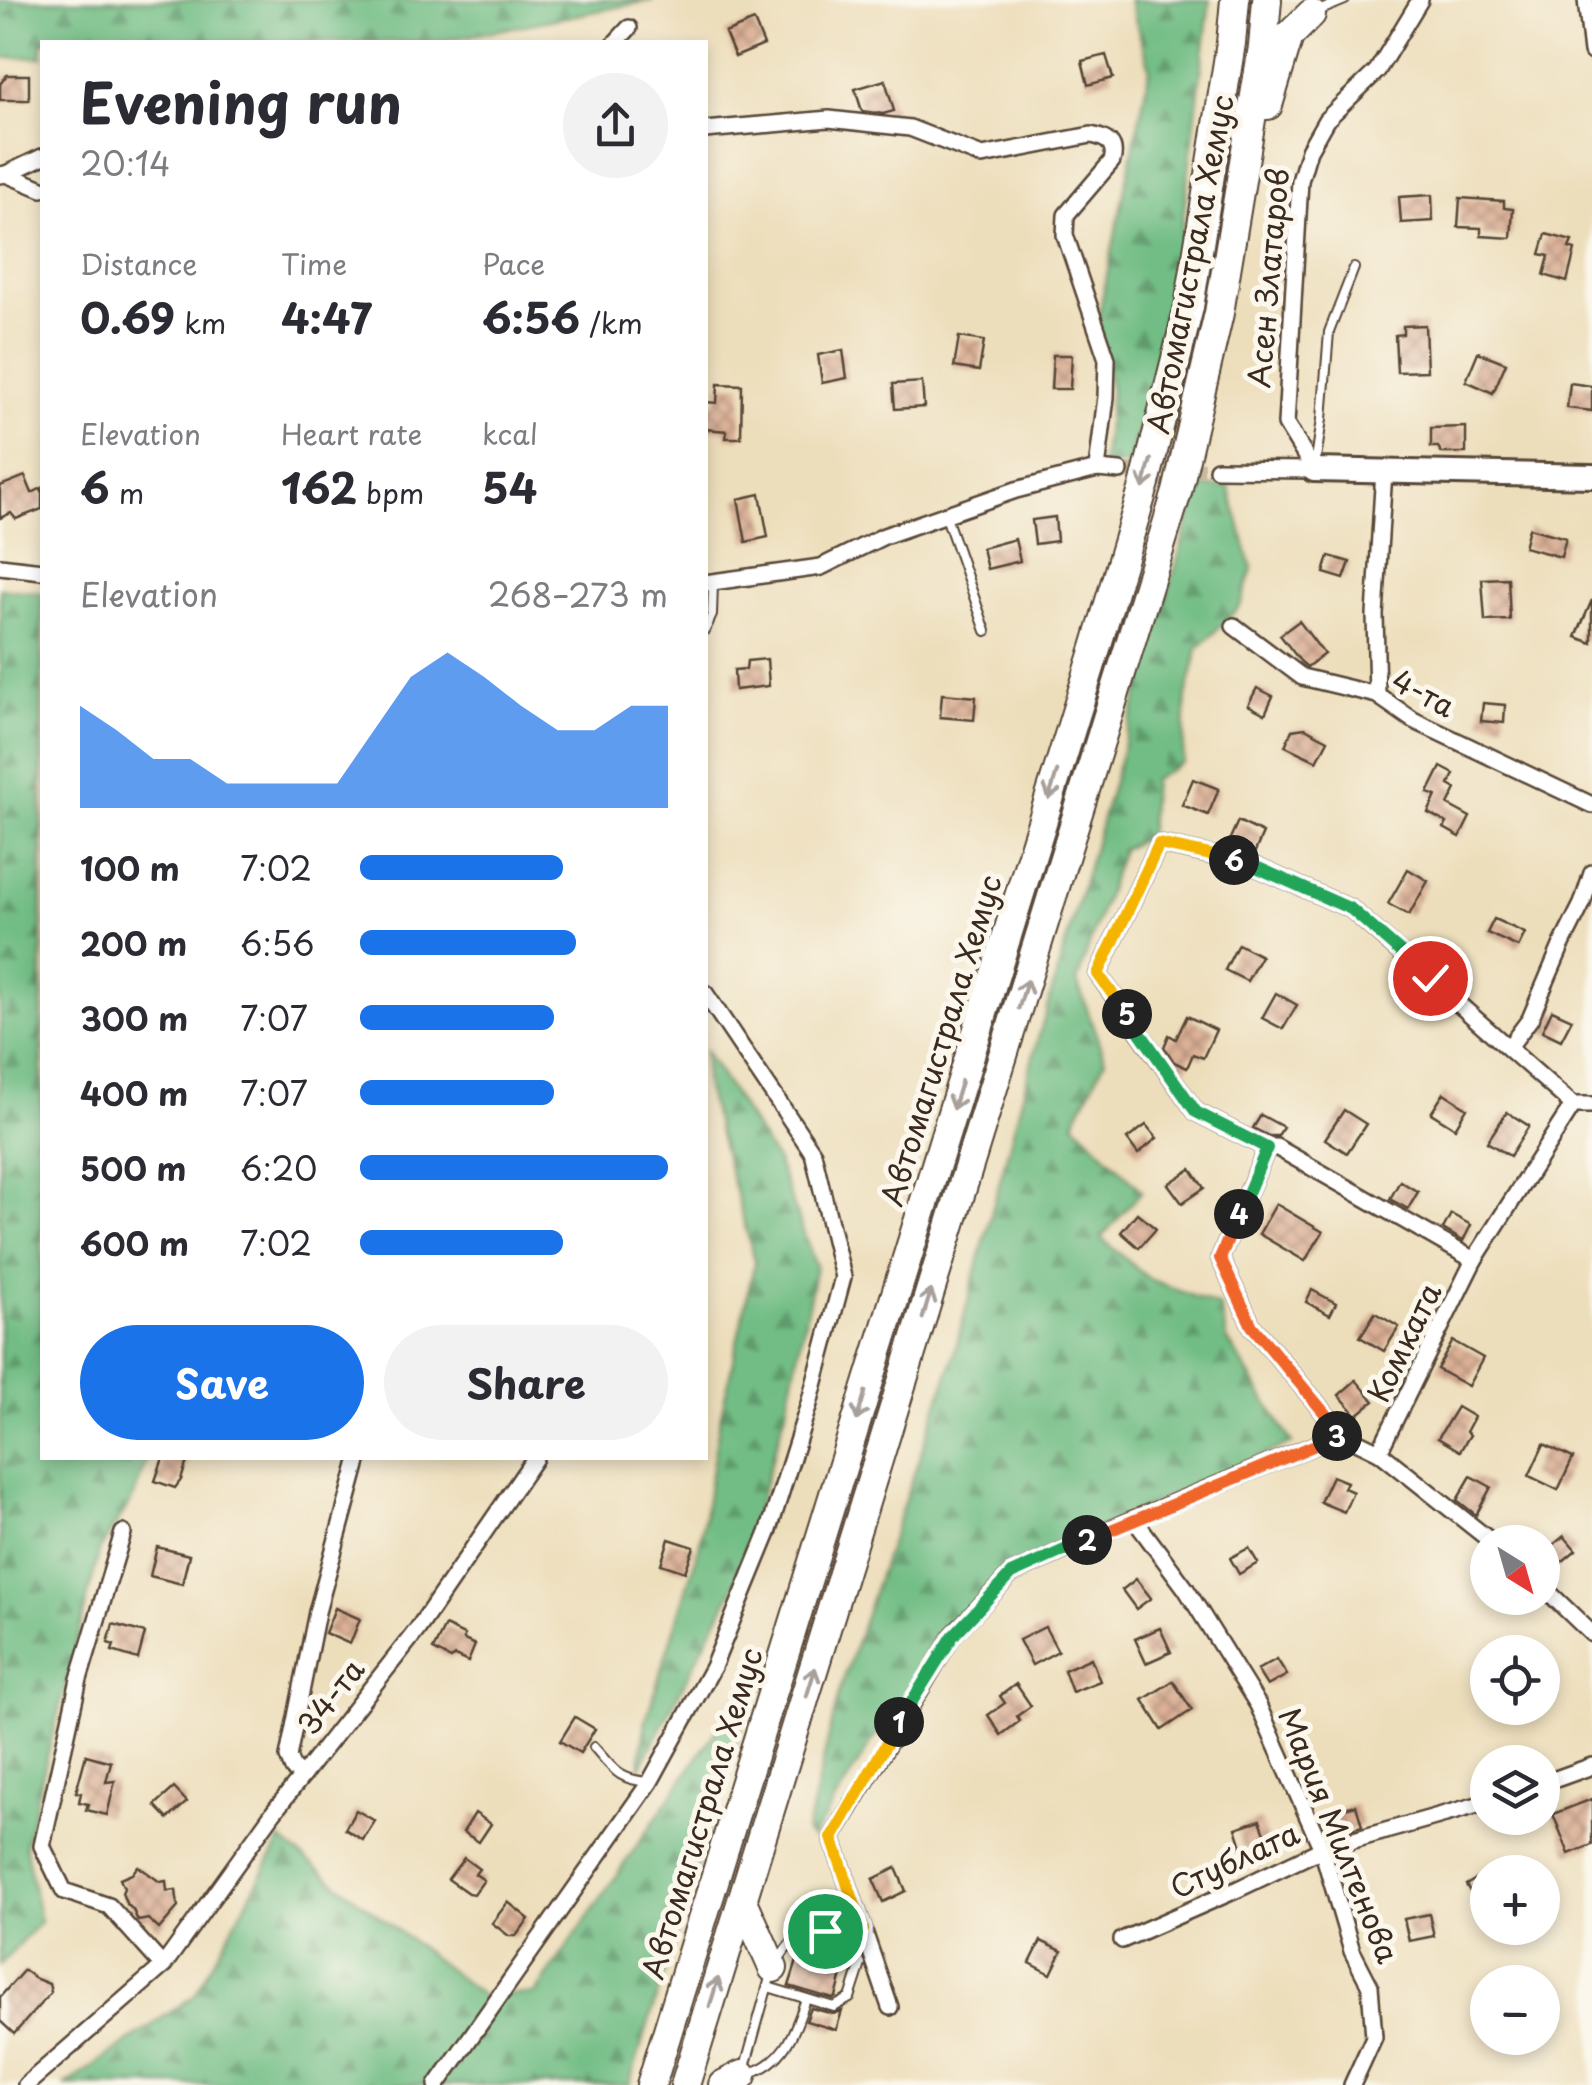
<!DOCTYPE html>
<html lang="en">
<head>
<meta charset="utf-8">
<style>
	:root { --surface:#fff; --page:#f2f2f3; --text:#2b2b33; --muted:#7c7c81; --accent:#1a73e8 }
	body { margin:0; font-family:"Playpen Sans",sans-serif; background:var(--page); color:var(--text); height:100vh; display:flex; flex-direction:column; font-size:38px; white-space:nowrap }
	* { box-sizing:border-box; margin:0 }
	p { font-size:32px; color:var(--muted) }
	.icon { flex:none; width:55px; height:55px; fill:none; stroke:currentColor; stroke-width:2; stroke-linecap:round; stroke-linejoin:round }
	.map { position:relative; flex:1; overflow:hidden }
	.side { position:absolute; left:40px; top:40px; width:668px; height:1420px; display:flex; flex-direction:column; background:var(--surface); border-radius:0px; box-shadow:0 5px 15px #0003 }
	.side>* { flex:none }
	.needle { width:65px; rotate:143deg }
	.tools { position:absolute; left:1470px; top:1525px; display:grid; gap:20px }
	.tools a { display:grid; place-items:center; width:90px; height:90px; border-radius:50%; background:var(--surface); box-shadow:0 5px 15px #0003; font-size:50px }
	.pin { position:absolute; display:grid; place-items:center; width:85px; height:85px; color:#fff; margin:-42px; border:5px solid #fff; border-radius:50%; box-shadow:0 2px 10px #0007 }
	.km { position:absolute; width:50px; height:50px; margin:-25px; border-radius:50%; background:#222; color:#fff; font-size:28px; line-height:50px; text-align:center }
	.round { display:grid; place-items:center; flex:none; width:105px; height:105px; border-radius:52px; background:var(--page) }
	.head { display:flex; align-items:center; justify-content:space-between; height:170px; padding:0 40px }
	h1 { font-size:55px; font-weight:700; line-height:75px }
	.figures { display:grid; grid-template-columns:repeat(3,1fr); gap:15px; height:170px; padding:10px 40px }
	.figures div { display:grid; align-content:center }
	.figures b { font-size:42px; font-weight:700 }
	.figures small { font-size:28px; font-weight:400 }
	.figures p { font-size:28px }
	.chart { height:280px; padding:20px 40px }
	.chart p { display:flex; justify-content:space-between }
	.chart svg { width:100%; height:180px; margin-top:10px; fill:var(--accent); opacity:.7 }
	.cta { display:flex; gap:20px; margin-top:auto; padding:20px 40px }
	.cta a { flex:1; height:115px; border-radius:60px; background:var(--accent); color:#fff; font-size:40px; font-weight:700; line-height:115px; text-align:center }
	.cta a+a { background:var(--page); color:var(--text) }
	ul { padding:0 40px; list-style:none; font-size:32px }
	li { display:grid; grid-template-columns:160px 120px 1fr; align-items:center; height:75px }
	li i { height:25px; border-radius:12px; background:var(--accent) }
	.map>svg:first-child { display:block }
	.forest { fill:url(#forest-firs); stroke:#567452; stroke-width:2.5 }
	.building { fill:url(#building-cross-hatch) }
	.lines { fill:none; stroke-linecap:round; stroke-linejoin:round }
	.street-tunnel { stroke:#c9ba9c; stroke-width:15; stroke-dasharray:15 8; stroke-linecap:butt }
	.lane-casing { stroke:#564536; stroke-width:12 }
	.street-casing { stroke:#564536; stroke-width:20 }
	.secondary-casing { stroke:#564536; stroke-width:28 }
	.highway-casing { stroke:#564536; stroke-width:32 }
	.lane { stroke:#fff; stroke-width:8 }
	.street { stroke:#fff; stroke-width:15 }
	.secondary { stroke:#fff; stroke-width:22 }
	.highway { stroke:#fff; stroke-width:28 }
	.oneway { stroke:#a79f9a }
	.split-1-casing { stroke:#fff; stroke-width:20 }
	.split-2-casing { stroke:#fff; stroke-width:20 }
	.split-3-casing { stroke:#fff; stroke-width:20 }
	.split-4-casing { stroke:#fff; stroke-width:20 }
	.split-5-casing { stroke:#fff; stroke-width:20 }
	.split-6-casing { stroke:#fff; stroke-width:20 }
	.split-7-casing { stroke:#fff; stroke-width:20 }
	.split-1 { stroke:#f5b400; stroke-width:12 }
	.split-2 { stroke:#22a559; stroke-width:12 }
	.split-3 { stroke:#f0652b; stroke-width:12 }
	.split-4 { stroke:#f0652b; stroke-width:12 }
	.split-5 { stroke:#22a559; stroke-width:12 }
	.split-6 { stroke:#f5b400; stroke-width:12 }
	.split-7 { stroke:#22a559; stroke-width:12 }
	.labels { text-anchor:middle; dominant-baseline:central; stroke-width:10; stroke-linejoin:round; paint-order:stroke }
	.street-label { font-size:30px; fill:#3b2a1e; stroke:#fbf7ec }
</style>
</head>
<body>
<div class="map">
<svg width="1592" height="2085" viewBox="0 0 1592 2085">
	<defs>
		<pattern id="forest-firs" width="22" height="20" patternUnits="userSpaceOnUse" patternTransform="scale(2.5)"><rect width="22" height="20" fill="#72bd85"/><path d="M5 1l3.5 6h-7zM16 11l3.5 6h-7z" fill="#5f9a6c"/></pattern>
		<pattern id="building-cross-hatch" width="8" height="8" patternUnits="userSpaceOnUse" patternTransform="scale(2.5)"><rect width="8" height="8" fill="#dbb096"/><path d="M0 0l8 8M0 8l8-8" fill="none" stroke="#b38f7a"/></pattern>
	</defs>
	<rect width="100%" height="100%" fill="#fbf7ec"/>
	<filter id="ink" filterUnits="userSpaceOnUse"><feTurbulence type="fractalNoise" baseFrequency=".01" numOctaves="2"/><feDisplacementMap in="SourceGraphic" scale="20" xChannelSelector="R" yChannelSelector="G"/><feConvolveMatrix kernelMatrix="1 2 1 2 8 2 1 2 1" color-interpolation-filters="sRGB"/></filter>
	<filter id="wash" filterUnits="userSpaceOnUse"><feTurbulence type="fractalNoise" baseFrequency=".0048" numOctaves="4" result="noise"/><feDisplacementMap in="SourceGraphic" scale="40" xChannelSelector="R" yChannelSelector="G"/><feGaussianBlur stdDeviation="2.25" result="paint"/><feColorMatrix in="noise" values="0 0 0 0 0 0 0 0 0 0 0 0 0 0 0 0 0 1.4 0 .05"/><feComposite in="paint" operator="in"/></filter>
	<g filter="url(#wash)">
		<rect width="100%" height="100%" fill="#eddebb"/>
		<g class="forest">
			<path d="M0,0H654L437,42H42V57L0,58Z"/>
			<path d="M1129,0H1210L1180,243L1158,357L1130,464L1102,467L1111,391L1097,323L1150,68Z"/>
			<path d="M1199,486L1229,487L1252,569L1240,606L1198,649L1186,696L1183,762L1153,780L1148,837L1122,849L1077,981L1105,1060L1074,1122L1142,1191L1101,1238L1149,1279L1220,1307L1227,1339L1292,1443L1118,1518L1000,1588L884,1722L812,1838L806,1833L839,1693L951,1365L1033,1056Z"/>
			<path d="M0,588L42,593V1458H147L134,1496L100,1549L25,1844L40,1922L0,1965Z"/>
			<path d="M705,1051L777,1162L816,1266L787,1408L734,1587L639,1770L646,1720L699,1548L719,1424L755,1261L705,1085Z"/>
			<path d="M761,1665L629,2085H66L195,1995L281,1840L482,1996L535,1994Z"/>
		</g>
		<g id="blocks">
			<g class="building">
				<path d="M754,21L764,45L735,57L725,33Z"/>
				<path d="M1106,55L1113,78L1088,85L1082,61Z"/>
				<path d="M7,75H29V100H0V84Z"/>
				<path d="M885,80L894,111L883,114L862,111L855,89Z"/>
				<path d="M1432,195L1433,221L1401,223L1399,197Z"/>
				<path d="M1460,198L1504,201V208L1513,209L1511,238L1481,236V228L1458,227Z"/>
				<path d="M1546,234L1572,241L1569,248L1575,250L1567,282L1544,275L1549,256L1540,254Z"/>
				<path d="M1425,325L1427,371L1397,372L1395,335L1403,334V326Z"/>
				<path d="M959,337L984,341L979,371L954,367Z"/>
				<path d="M843,350L847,378L822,383L818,355Z"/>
				<path d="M1478,352L1506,363L1493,393L1466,381Z"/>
				<path d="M1053,355H1072L1070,389H1051Z"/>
				<path d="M922,382L924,407L895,409L893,384Z"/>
				<path d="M1570,383L1592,386V411L1567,408Z"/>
				<path d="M718,384L742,385L741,438H726L727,431L705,429V402L717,403Z"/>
				<path d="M1466,427V453H1442L1438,447H1431V428Z"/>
				<path d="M25,476L32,493L42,488V509L16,519L11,513L0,518V486Z"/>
				<path d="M760,494L768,537L746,542L738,499Z"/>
				<path d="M1055,517L1057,541L1035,544L1032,520Z"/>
				<path d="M1529,528L1566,538L1561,557L1524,547Z"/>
				<path d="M1015,539L1020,561L987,569L982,548Z"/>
				<path d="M1329,556L1350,562L1344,579L1324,573Z"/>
				<path d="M1508,578L1510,620L1485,621L1482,579Z"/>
				<path d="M1592,600V643L1576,637Z"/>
				<path d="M1299,621L1324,654L1307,667L1300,661L1280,635Z"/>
				<path d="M767,659L769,686L735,690L734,670L746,669L747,661Z"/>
				<path d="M1257,688L1273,696L1265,714L1248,705Z"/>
				<path d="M942,694L976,697L974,720L940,717Z"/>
				<path d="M1483,703L1505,705L1504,723L1481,721Z"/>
				<path d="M1305,728L1328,740L1317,761L1285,746L1292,730Z"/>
				<path d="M1441,767L1454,774L1449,785L1456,789L1448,805L1470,817L1460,837L1444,828L1447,823L1428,813L1436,796L1428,793Z"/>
				<path d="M1193,779L1219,789L1208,815L1182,805Z"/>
				<path d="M1238,821L1263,833L1254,854L1228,843Z"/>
				<path d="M1408,869L1428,881L1409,915L1388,904Z"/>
				<path d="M1494,919L1525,933L1518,947L1487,933Z"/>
				<path d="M1238,944L1261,956L1247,981L1225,970Z"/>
				<path d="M1276,993L1297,1005L1283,1029L1262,1018Z"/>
				<path d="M1552,1010L1572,1019L1561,1040L1542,1031Z"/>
				<path d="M1187,1016L1216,1030L1203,1058L1193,1054L1187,1068L1174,1062L1164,1047L1169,1035L1176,1039Z"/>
				<path d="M1444,1093L1467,1108L1455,1128L1431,1113Z"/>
				<path d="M1344,1110L1366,1124L1347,1153L1325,1139Z"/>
				<path d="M1507,1112L1529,1126L1510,1156L1487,1142Z"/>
				<path d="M1261,1115L1283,1127L1278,1136H1269L1253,1128Z"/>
				<path d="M1146,1125L1157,1138L1138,1154L1127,1139Z"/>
				<path d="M1191,1169L1204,1188L1182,1203L1168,1184Z"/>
				<path d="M1400,1181L1418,1192L1408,1209L1390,1199Z"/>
				<path d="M1276,1204L1323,1232L1305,1261L1259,1234Z"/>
				<path d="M1137,1213L1156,1229L1139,1248L1121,1232Z"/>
				<path d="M1451,1214L1471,1225L1463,1241L1443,1229Z"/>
				<path d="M1312,1290L1336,1303L1330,1315L1306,1302Z"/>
				<path d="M1375,1313L1399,1327L1384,1351L1360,1337Z"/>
				<path d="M1453,1341L1483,1358L1468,1386L1437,1369Z"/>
				<path d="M1356,1380L1374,1401L1357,1415L1339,1395Z"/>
				<path d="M1457,1407L1474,1417L1466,1432L1470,1435L1460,1451L1438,1438Z"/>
				<path d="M1544,1444L1573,1458L1558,1490L1529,1476Z"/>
				<path d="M163,1458H188L181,1480L175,1488L155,1481Z"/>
				<path d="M1332,1476L1347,1482L1344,1488L1353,1492L1344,1512L1320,1502Z"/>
				<path d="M1471,1476L1491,1487L1476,1515L1457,1500Z"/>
				<path d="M1564,1536L1576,1550L1550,1572L1542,1564V1554Z"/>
				<path d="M669,1539L694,1547L685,1572L661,1564Z"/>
				<path d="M157,1547L189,1555L182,1584L150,1576Z"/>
				<path d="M1249,1548L1258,1563L1239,1574L1230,1558Z"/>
				<path d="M1136,1579L1151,1598L1136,1609L1122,1590Z"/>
				<path d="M335,1608L360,1619L350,1644L325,1633Z"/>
				<path d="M113,1624L145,1633L138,1659L112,1651L114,1645L108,1643Z"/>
				<path d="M445,1626L464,1635V1640L475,1645L468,1662L455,1656L451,1659L433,1650Z"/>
				<path d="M1045,1627L1058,1651L1032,1665L1019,1640Z"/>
				<path d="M1160,1628L1171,1652L1146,1663L1135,1639Z"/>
				<path d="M1091,1658L1100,1681L1072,1692L1064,1670Z"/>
				<path d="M1277,1659L1287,1675L1267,1686L1257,1670Z"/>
				<path d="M1173,1681L1192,1710L1162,1730L1143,1700Z"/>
				<path d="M1016,1684L1031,1706L1017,1716L1020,1721L1001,1735L988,1715L1005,1703L1000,1696Z"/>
				<path d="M575,1717L595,1729L580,1753L560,1741Z"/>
				<path d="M86,1755L111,1762L106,1782L115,1781L107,1815L86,1810L88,1804L79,1802L81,1793L76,1792Z"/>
				<path d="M174,1788L187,1802L168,1819L155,1805Z"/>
				<path d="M1592,1799V1845L1569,1854L1553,1814Z"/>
				<path d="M1356,1805L1362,1826L1335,1834L1329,1812Z"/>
				<path d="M356,1810L375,1821L363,1840L345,1829Z"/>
				<path d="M475,1813L491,1824L479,1842L463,1832Z"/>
				<path d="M1260,1820L1268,1841L1243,1850L1236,1828Z"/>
				<path d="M464,1858L479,1869L475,1874L484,1880L474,1894L468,1893L448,1879Z"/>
				<path d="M138,1866L160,1882L166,1881L167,1891L176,1890L178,1907L159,1929L148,1919L138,1921L133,1910L126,1903L122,1893L124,1888L120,1879L132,1874Z"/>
				<path d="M896,1868L906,1891L883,1902L873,1879Z"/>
				<path d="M1488,1872V1893L1476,1901L1466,1885Z"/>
				<path d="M508,1902L529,1919L516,1936H509L492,1923Z"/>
				<path d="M1429,1914L1434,1936L1409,1941L1404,1919Z"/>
				<path d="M806,1940L848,1953L836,1997L833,1999L789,1986L803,1942Z"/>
				<path d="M1041,1941L1062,1951L1051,1974L1030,1963Z"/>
				<path d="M24,1970L34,1978L49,1984L51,1992L14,2034L0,2021V1997Z"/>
				<path d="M811,2008L833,2014L842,2011L836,2030L806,2021Z"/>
			</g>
		</g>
	</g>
	<g filter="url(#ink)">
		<use href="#blocks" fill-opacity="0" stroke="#564536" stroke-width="2.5"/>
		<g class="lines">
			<path class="street-tunnel" d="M1120,471L1217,469"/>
			<g class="lane-casing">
				<g id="lane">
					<path d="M1312,0L1311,14L1345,0"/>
					<path d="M1315,466L1322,419L1329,332L1354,268"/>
					<path d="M945,514L986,631"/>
					<path d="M705,630L712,615L713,583"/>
					<path d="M594,1747C614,1770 618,1780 650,1782"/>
					<path d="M768,1987L834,2007L850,1998L861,1964L849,1935C807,1928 802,1924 777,1962"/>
					<path d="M744,2071L771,1974"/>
					<path d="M747,2074C785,2063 794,2033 806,1999"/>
				</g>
			</g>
			<g class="street-casing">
				<g id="street">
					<path d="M1586,0L1592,52"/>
					<path d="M616,42L629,28"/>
					<path d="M705,130L829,119L910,128L982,156L1091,135C1107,138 1117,144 1112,161L1066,215L1065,235L1107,359L1106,397L1097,469"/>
					<path d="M6,174L42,189"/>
					<path d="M0,175L6,174L42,157"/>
					<path d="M1217,469L1314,470"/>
					<path d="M1314,470L1286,424L1300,181L1309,150L1326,120L1377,71L1420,0"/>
					<path d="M0,566L42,571"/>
					<path d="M705,583L821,567L884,536L1016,490L1097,469L1120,471"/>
					<path d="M1234,626L1302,677L1377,695L1413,720L1592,805"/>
					<path d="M1377,695L1375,615L1384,471"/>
					<path d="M1509,1047L1530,1019L1562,944L1582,904L1592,873"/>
					<path d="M1267,1148L1276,1147L1474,1260"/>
					<path d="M1342,1434L1252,1326L1220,1258L1267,1148L1196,1112L1098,974L1159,844L1247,863L1351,909L1573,1105H1592"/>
					<path d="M1379,1452L1474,1260L1573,1105"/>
					<path d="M1134,1519L1186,1589L1258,1705L1322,1849L1352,1951L1370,1986L1374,2037L1352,2085"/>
					<path d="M123,1533L79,1679L42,1846L64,1891L109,1906L163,1966"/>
					<path d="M1542,1586L1592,1634"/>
					<path d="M303,1775L293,1769L288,1757L317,1612L359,1458"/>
					<path d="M1542,1784L1592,1766"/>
					<path d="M1122,1940L1236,1890L1322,1849L1488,1802"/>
					<path d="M890,2007L832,1838L953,1635L1011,1574L1134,1519L1342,1434L1379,1452L1492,1542"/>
					<path d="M26,2085L163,1966L273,1813L417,1630L535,1458"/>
					<path d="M437,2085L650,1782L713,1667L768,1533L809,1404L843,1277L813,1153L705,993"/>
				</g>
			</g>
			<g class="secondary-casing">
				<path id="secondary" d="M1314,470L1592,476"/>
			</g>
			<g class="highway-casing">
				<g id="highway">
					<path d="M1268,105L1289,36L1311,14"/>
					<path d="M743,1901L773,1968"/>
					<path d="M651,2085L1096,648L1145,483L1189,307L1231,43L1235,0"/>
					<path d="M685,2085L1177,492L1219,313L1263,47L1267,0"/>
					<path d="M723,2085L742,2075"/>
				</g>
			</g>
			<use href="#lane" class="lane"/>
			<use href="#street" class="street"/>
			<use href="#secondary" class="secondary"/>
			<use href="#highway" class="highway"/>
		</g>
		<defs><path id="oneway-shaft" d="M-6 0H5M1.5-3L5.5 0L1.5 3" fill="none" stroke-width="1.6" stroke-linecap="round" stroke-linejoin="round" transform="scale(2.5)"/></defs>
		<g class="oneway">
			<use href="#oneway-shaft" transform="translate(1147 474) rotate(105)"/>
			<use href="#oneway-shaft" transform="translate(1053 785) rotate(107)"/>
			<use href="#oneway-shaft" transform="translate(1023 994) rotate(-73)"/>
			<use href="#oneway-shaft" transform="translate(957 1095) rotate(107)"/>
			<use href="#oneway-shaft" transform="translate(927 1304) rotate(-73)"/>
			<use href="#oneway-shaft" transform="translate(861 1406) rotate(107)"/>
			<use href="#oneway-shaft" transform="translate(811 1682) rotate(-73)"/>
			<use href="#oneway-shaft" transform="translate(714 1992) rotate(-73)"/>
		</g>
	</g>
	<g class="lines" filter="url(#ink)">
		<g class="split-1-casing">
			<path id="split-1" d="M825,1931L849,1935L863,1929L832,1838L899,1722"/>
		</g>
		<g class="split-2-casing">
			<path id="split-2" d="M899,1722L953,1636L1011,1574L1087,1540"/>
		</g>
		<g class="split-3-casing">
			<path id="split-3" d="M1087,1540L1337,1436"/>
		</g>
		<g class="split-4-casing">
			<path id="split-4" d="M1239,1214L1220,1258L1252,1326L1342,1434L1337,1436"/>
		</g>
		<g class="split-5-casing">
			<path id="split-5" d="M1127,1014L1196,1112L1267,1148L1239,1214"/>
		</g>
		<g class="split-6-casing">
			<path id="split-6" d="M1127,1014L1098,974L1159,844L1234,860"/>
		</g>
		<g class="split-7-casing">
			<path id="split-7" d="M1234,860L1247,863L1351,909L1430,978"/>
		</g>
		<use href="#split-1" class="split-1"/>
		<use href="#split-2" class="split-2"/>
		<use href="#split-3" class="split-3"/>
		<use href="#split-4" class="split-4"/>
		<use href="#split-5" class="split-5"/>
		<use href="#split-6" class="split-6"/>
		<use href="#split-7" class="split-7"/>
	</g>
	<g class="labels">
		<g class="street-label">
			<text transform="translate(1189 264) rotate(-79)">Автомагистрала Хемус</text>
			<text transform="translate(1267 278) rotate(-85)">Асен Златаров</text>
			<text transform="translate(1424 692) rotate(28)">4-та</text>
			<text transform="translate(940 1040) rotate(-73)">Автомагистрала Хемус</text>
			<text transform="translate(1403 1342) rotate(-64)">Комката</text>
			<text transform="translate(330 1696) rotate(-52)">34-та</text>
			<text transform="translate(701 1813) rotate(-73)">Автомагистрала Хемус</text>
			<text transform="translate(1340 1835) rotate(68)">Мария Милтенова</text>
			<text transform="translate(1234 1859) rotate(-25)">Стублата</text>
		</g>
	</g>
</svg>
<div class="tools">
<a><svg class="needle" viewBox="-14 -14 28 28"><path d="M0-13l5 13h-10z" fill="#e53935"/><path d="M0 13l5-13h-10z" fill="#7c7c81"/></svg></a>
<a><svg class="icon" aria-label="locate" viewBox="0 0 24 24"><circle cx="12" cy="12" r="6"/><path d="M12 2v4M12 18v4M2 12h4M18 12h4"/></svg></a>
<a><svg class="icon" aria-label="layers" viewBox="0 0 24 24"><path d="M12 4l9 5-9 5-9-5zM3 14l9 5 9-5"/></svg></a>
<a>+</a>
<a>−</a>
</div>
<div class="pin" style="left:825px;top:1931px;background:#1e9e55"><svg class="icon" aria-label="arrive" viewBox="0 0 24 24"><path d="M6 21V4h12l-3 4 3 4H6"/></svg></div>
<div class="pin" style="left:1430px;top:978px;background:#d93025"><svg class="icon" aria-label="check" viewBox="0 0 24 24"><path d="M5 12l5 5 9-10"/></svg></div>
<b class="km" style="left:899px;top:1722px">1</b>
<b class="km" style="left:1087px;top:1540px">2</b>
<b class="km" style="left:1337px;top:1436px">3</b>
<b class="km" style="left:1239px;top:1214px">4</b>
<b class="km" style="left:1127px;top:1014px">5</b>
<b class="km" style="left:1234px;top:860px">6</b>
<section class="side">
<div class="head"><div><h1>Evening run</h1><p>20:14</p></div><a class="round"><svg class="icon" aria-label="share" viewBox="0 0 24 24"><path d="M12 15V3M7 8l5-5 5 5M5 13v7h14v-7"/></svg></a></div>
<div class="figures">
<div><p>Distance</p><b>0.69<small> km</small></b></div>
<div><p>Time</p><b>4:47</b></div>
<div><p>Pace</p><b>6:56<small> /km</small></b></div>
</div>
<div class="figures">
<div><p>Elevation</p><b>6<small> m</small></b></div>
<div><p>Heart rate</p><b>162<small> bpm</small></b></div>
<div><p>kcal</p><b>54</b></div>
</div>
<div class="chart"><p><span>Elevation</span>268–273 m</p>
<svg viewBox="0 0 160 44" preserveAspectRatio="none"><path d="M0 44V19L10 25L20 32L30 32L40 38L50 38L60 38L70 38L80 25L90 12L100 6L110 12L120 19L130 25L140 25L150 19L160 19V44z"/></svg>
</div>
<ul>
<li><b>100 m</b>7:02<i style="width:66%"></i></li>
<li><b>200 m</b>6:56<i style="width:70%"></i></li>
<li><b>300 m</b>7:07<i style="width:63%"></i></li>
<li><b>400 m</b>7:07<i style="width:63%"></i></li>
<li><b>500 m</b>6:20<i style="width:100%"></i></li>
<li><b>600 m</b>7:02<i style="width:66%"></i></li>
</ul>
<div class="cta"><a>Save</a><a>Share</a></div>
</section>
</div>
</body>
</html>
